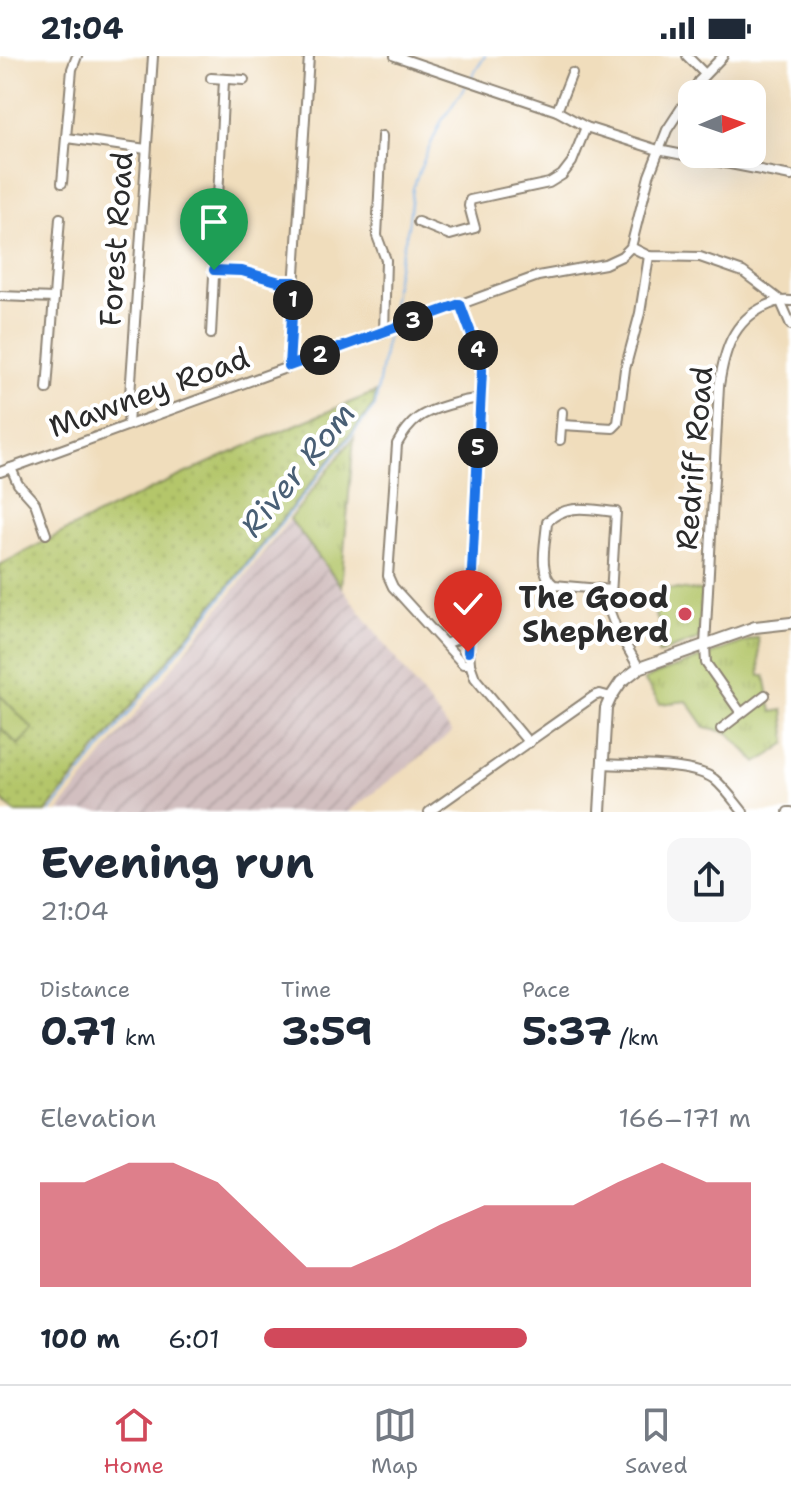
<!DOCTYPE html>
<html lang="en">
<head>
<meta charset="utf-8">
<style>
	:root { --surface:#fff; --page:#f6f6f7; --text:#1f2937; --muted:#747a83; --line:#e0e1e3; --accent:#d1495b }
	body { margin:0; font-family:"Shantell Sans",sans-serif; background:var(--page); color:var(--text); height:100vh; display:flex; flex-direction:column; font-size:30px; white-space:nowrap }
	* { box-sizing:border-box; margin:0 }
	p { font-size:26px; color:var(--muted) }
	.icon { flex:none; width:44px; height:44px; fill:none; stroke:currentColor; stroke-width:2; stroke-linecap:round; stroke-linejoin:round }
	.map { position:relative; height:756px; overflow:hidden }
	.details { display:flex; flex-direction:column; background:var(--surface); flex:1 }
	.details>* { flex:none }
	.needle { width:52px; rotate:88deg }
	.tools { position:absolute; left:678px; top:24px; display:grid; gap:16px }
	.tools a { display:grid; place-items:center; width:88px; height:88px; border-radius:16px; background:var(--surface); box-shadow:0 8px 32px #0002; font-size:40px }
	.pin { position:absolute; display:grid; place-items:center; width:68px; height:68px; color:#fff; margin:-82px -34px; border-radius:50% 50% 50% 0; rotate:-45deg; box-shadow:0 0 8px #0007 }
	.pin .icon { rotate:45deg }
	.km { position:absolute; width:40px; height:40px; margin:-20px; border-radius:50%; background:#222; color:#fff; font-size:22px; line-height:40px; text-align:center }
	.round { display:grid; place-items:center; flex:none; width:84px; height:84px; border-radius:16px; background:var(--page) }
	.overview { display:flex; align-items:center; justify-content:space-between; height:136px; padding:0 40px }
	h1 { font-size:44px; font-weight:700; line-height:60px }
	.metrics { display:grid; grid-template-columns:repeat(3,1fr); gap:12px; height:136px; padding:8px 40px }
	.metrics div { display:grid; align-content:center }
	.metrics b { font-size:40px; font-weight:700 }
	.metrics small { font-size:22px; font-weight:400 }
	.metrics p { font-size:22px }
	.chart { height:224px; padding:16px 40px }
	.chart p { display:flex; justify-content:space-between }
	.chart svg { width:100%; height:144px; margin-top:8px; fill:var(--accent); opacity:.7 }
	ul { padding:0 40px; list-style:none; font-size:26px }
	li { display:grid; grid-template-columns:128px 96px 1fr; align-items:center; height:60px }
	li i { height:20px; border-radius:10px; background:var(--accent) }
	.status { display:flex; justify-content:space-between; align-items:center; height:56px; padding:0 40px; background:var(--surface); direction:ltr }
	.status svg { height:22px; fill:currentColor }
	.tab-bar { display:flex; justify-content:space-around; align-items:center; height:112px; border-top:2px solid var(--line); background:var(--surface); font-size:22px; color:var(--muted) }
	.tab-bar a { display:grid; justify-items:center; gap:4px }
	.tab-bar .active { color:var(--accent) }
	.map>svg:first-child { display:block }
	.industrial { fill:url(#industrial-furrows) }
	.grass { fill:url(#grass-tufts); stroke:#70784a; stroke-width:2 }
	.park { fill:url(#park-dots); stroke:#70784a; stroke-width:2 }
	.pitch { fill:#b4c66a; stroke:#70784a; stroke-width:2 }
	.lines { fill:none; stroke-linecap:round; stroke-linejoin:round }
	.stream { stroke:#75aee5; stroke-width:2 }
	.minor-casing { stroke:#8e8474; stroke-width:12 }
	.major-casing { stroke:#8e8474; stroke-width:14 }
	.minor { stroke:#fff; stroke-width:8 }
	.major { stroke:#fff; stroke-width:10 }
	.route-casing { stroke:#fff; stroke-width:16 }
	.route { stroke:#1a73e8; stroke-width:10 }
	.poi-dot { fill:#d1495b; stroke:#fff; stroke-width:3 }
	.labels { text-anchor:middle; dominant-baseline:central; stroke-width:8; stroke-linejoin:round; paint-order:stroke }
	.street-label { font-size:30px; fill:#2b2b2b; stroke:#fff }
	.poi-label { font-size:30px; font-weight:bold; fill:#2b2b2b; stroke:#fff; text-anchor:end }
	.water-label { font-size:32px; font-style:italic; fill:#495f75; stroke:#fff }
</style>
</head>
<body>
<div class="status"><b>21:04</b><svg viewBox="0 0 49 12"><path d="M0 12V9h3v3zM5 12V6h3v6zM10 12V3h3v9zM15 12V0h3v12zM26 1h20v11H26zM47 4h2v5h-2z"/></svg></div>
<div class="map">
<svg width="791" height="756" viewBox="0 0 791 756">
	<defs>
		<pattern id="industrial-furrows" width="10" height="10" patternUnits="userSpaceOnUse" patternTransform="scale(2)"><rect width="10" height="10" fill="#d2bfc0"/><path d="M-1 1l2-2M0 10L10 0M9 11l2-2" fill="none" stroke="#b4a4a5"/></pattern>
		<pattern id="grass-tufts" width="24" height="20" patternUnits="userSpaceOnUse" patternTransform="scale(2)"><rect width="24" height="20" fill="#b4c66a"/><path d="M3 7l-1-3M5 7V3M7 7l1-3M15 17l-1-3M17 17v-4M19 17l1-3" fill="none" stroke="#9baa5c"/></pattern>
		<pattern id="park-dots" width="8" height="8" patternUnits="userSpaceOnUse" patternTransform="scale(2)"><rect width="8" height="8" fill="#b4c66a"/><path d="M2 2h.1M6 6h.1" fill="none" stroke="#9baa5c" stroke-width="1.8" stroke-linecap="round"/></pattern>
	</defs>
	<rect width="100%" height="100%" fill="#fff"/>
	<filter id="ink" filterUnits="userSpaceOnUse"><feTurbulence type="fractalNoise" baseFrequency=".0125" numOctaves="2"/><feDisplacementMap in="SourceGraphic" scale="16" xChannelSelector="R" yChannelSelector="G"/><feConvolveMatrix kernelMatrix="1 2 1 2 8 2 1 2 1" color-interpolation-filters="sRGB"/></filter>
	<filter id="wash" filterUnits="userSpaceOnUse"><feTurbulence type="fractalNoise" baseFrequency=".006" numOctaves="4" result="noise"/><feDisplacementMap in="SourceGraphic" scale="32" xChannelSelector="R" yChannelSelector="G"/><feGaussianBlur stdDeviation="1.8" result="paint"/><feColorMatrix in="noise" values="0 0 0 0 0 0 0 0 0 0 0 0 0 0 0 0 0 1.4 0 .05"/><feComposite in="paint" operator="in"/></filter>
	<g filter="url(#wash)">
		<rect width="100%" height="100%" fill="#f0ddbc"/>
		<path class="industrial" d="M290,463L452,677L348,756H58Z"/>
		<g class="grass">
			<path d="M354,381L341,530L290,463Z"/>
			<path d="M661,532L702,535L699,583L658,598L661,571L651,549L660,548Z"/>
			<path d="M758,581L760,620H765L772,656L783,654L787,687L757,707L729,677L705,671L687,645L660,648L644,624L654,619Z"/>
		</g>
		<path class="park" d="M376,336L374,349L46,756H15L0,742V509C121,444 248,387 376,336Z"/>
		<path class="pitch" d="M0,639L33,673L18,689L0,671Z"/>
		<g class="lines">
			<g class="stream">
				<path d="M471,22L485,0"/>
				<path d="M389,269L397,216L408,171L413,132L425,101L441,66L467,28"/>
				<path d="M50,756L375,350L387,279"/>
			</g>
		</g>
	</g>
	<g filter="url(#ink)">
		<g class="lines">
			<g class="minor-casing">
				<g id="minor">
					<path d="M395,0L557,55L586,71L658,94L791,120"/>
					<path d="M687,0L705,18"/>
					<path d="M211,22L244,24"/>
					<path d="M699,25L710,38"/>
					<path d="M557,55L572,17"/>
					<path d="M382,80L377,180L386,204L384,276"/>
					<path d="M67,82L146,93"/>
					<path d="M62,127L72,13L77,0"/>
					<path d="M418,166L450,179L475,172L469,150L470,144L549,127L562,119L572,106L586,71"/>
					<path d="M631,191L649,200L700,201L743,216L780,244L791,269"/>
					<path d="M214,214L242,215L280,226H294"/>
					<path d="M0,240L54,242"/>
					<path d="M460,248L480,301L482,314L468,579L470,608L475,622L529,687"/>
					<path d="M211,278L224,24"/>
					<path d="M289,310L309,0"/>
					<path d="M47,333L60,162"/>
					<path d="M128,369L153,0"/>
					<path d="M562,369L613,372L618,367L625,313L640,257L649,200"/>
					<path d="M560,384L562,356"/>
					<path d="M11,412L18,428L35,447L46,478"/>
					<path d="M0,416L538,220L605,208L622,200L631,191L649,120L667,74L699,25L723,0"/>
					<path d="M611,534L554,529C537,517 546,485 547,466C567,446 591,454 616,456L610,556L616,572L639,612"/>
					<path d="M445,588L468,579"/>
					<path d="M470,608H463L393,531L388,520L397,388C402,379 409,369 418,362C431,352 464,344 481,342"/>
					<path d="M741,657L706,607L705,590L719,330C724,296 732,265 766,250C775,246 781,244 791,245"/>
					<path d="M721,673L765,639"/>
					<path d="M604,708C632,710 692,707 714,723C725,732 734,745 743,756"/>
					<path d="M429,756L594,640L600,638L611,641"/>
					<path d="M788,756H791"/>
				</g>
			</g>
			<g class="major-casing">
				<path id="major" d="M600,756L606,652L611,641L621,626L639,612L755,571L791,567"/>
			</g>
			<use href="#minor" class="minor"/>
			<use href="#major" class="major"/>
		</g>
	</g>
	<g class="lines" filter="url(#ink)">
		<g class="route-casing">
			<path id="route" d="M214,214L242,215L280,226H294L289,310L460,248L480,301L482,314L468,596"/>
		</g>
		<use href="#route" class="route"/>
	</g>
	<circle class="poi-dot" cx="685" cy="558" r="8"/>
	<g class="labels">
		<g class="street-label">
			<text transform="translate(116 183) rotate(-86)">Forest Road</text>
			<text transform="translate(149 336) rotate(-20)">Mawney Road</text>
			<text transform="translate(694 402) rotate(-85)">Redriff Road</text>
		</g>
		<g class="poi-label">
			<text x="669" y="541">The Good<tspan x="669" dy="34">Shepherd</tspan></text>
		</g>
		<g class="water-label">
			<text transform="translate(297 413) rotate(-51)">River Rom</text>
		</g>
	</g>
</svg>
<div class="tools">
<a><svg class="needle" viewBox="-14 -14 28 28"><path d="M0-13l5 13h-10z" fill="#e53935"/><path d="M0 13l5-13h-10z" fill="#747a83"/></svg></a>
</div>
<div class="pin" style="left:214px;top:214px;background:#1e9e55"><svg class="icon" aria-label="arrive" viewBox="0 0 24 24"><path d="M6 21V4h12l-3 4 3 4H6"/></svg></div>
<div class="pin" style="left:468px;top:596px;background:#d93025"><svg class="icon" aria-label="check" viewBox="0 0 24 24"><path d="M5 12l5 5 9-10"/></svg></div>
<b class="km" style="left:293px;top:244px">1</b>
<b class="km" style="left:320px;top:299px">2</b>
<b class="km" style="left:413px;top:265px">3</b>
<b class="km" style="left:478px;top:294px">4</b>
<b class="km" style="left:478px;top:392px">5</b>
</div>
<section class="details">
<div class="overview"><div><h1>Evening run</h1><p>21:04</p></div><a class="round"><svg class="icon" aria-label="share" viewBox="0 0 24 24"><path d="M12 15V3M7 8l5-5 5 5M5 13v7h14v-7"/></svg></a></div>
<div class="metrics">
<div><p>Distance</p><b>0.71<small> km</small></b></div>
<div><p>Time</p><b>3:59</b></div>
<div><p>Pace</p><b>5:37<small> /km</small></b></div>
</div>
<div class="chart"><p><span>Elevation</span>166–171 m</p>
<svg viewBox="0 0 160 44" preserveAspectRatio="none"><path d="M0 44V12L10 12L20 6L30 6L40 12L50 25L60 38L70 38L80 32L90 25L100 19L110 19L120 19L130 12L140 6L150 12L160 12V44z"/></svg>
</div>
<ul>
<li><b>100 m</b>6:01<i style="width:54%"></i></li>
</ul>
</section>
<nav class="tab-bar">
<a class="active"><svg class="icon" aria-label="home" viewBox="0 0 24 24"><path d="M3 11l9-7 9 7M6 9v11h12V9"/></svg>Home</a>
<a><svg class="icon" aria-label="map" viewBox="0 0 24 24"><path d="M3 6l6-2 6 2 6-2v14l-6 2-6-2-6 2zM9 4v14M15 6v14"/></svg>Map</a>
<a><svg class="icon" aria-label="saved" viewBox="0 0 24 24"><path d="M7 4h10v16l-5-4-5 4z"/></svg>Saved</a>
</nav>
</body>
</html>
